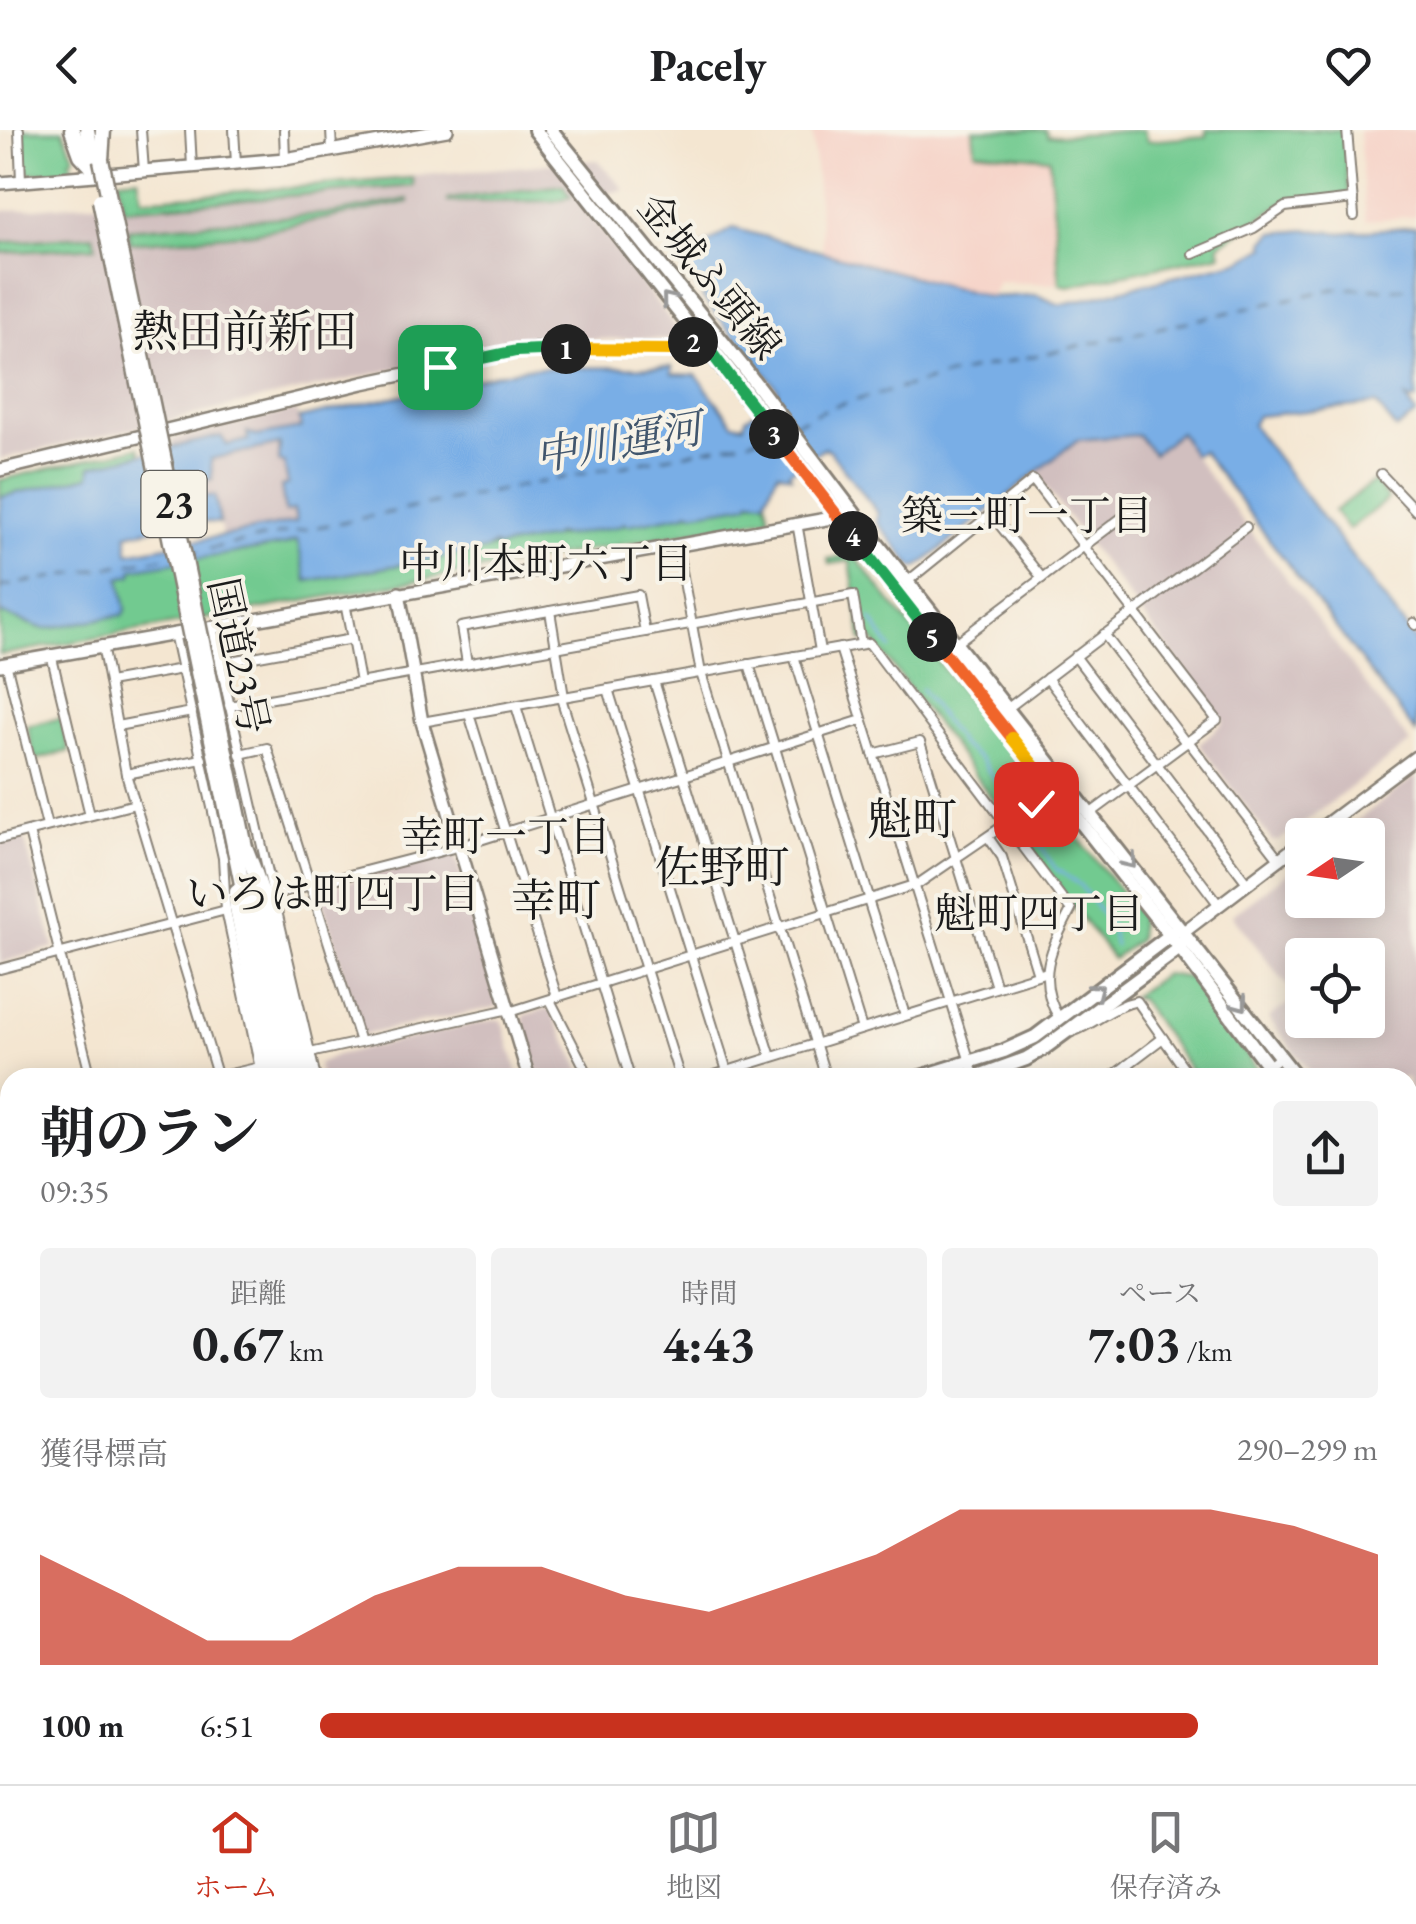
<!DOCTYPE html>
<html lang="ja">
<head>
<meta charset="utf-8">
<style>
	:root { --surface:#fff; --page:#f2f2f2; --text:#202124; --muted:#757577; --line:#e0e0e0; --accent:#c8321e }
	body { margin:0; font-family:"EB Garamond","Noto Serif JP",serif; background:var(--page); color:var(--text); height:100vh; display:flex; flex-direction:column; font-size:38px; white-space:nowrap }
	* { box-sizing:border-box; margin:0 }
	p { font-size:32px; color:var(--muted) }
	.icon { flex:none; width:55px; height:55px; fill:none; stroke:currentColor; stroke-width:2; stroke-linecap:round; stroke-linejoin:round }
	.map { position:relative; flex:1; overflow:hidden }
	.sheet { position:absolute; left:0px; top:938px; width:1418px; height:718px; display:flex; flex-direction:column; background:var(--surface); border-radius:30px 30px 0 0; box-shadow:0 5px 25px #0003 }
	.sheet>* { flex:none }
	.needle { width:65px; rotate:257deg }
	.fabs { position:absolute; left:1285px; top:688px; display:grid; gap:20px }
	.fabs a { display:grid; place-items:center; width:100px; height:100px; border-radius:10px; background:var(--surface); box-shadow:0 5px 25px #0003; font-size:50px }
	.pin { position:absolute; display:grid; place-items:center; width:85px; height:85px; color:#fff; margin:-42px; border-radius:20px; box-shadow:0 5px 15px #0006 }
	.km { position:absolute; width:50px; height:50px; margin:-25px; border-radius:50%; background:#222; color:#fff; font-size:28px; line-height:50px; text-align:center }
	.round { display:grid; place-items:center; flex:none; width:105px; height:105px; border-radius:10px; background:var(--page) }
	.overview { display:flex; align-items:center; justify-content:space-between; height:170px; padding:0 40px }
	h1 { font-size:55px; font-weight:700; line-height:75px }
	.stats { display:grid; grid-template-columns:repeat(3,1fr); gap:15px; height:170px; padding:10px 40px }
	.stats div { display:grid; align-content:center; border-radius:10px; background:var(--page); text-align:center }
	.stats b { font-size:50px; font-weight:700 }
	.stats small { font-size:28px; font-weight:400 }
	.stats p { font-size:28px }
	.chart { height:280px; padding:20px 40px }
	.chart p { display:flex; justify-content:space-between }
	.chart svg { width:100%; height:180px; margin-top:10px; fill:var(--accent); opacity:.7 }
	ul { padding:0 40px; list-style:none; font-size:32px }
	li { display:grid; grid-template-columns:160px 120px 1fr; align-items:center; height:75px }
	li i { height:25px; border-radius:12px; background:var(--accent) }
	header { display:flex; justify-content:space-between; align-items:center; height:130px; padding:0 40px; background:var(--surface); font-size:45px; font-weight:700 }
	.dock { display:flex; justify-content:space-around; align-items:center; height:140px; border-top:2px solid var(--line); background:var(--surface); font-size:28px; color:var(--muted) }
	.dock a { display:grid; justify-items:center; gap:5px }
	.dock .on { color:var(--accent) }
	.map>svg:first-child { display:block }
	.built { fill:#f6d1c6 }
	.industrial { fill:#d1bfbf; fill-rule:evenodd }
	.green { fill:#72ca90; stroke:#477356; stroke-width:2.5 }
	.water { fill:#79aee6; stroke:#4a6581; stroke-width:2.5; fill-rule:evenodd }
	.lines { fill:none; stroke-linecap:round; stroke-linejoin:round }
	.stream { stroke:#79aee6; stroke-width:2.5 }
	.ferry { stroke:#41566d; stroke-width:2.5; stroke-dasharray:12 10; stroke-linecap:butt }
	.street-casing { stroke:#888176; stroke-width:12 }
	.secondary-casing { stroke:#888176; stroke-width:16 }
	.primary-casing { stroke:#888176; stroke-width:18 }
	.highway-casing { stroke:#888176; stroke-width:19 }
	.street { stroke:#fff; stroke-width:8 }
	.secondary { stroke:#fff; stroke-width:11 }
	.primary { stroke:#fff; stroke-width:12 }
	.highway { stroke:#fff; stroke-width:14 }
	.highway-bridge-casing { stroke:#888176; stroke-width:19; stroke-linecap:butt }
	.highway-bridge { stroke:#fff; stroke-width:14 }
	.oneway { stroke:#999 }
	.split-1-casing { stroke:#fff; stroke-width:20 }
	.split-2-casing { stroke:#fff; stroke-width:20 }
	.split-3-casing { stroke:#fff; stroke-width:20 }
	.split-4-casing { stroke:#fff; stroke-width:20 }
	.split-5-casing { stroke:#fff; stroke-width:20 }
	.split-6-casing { stroke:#fff; stroke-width:20 }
	.split-7-casing { stroke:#fff; stroke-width:20 }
	.split-1 { stroke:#22a559; stroke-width:12 }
	.split-2 { stroke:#f5b400; stroke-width:12 }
	.split-3 { stroke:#22a559; stroke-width:12 }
	.split-4 { stroke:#f0652b; stroke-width:12 }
	.split-5 { stroke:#22a559; stroke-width:12 }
	.split-6 { stroke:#f0652b; stroke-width:12 }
	.split-7 { stroke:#f5b400; stroke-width:12 }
	.labels { text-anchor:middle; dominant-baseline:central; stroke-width:8; stroke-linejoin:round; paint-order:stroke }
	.shield { fill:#f7f3e8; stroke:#5e5c59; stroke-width:2.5 }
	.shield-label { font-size:38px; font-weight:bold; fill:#1c1c1c }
	.street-label { font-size:40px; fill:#1c1c1c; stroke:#f7f3e8 }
	.water-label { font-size:42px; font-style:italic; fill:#41566d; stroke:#f7f3e8 }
	.neighbourhood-label { font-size:42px; fill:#1c1c1c; stroke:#f7f3e8 }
	.quarter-label { font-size:45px; fill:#1c1c1c; stroke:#f7f3e8 }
</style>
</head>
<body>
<header><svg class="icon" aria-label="back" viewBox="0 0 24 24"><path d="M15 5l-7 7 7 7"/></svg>Pacely<svg class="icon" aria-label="heart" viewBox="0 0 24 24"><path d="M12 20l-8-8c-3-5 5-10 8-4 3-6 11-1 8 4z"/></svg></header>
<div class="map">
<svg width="1416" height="1654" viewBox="0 0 1416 1654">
	<rect width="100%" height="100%" fill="#f7f3e8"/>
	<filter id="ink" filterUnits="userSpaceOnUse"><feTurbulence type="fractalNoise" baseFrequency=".01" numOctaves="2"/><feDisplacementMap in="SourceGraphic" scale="20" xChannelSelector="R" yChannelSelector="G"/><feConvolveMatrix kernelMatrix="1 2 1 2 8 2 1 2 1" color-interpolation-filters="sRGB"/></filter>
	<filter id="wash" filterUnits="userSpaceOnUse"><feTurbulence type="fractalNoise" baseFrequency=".0048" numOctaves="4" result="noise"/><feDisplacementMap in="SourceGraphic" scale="40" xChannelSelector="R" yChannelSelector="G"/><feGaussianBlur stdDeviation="2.25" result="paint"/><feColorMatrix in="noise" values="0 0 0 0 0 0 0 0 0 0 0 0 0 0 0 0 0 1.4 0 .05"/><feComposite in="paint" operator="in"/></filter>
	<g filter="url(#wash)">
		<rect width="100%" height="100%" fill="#f4e6d1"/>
		<g class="built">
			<path d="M812,0H973L975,21L1049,28L1060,154L998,152L990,167L823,124Z"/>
			<path d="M1359,0H1416V86L1366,90Z"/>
		</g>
		<g class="industrial">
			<path d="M597,30L625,60L576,68L677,199L668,209H526L0,329V81Z"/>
			<path d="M297,280L301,298L277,302L281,319L278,324L284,332L288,354L286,382L294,380L296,392L222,406L215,366H184L172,309Z"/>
			<path d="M1180,302L1193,325L1410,613L1279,711H1272L1199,614L1224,592L1035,343L1077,310Z"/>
			<path d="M1416,646V1083L1408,1071V948L1314,947L1269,888L1296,867L1232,785L1302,732V770H1368V705H1338ZM1302,825H1368V890H1302Z"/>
			<path d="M24,708L54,817L0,833V714Z"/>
			<path d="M451,724L455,725L498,874L496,877L361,905L319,759Z"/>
			<path d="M549,878L585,947H539L523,889L525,885Z"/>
			<path d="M498,889L503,892L519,947H320L318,934L336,925Z"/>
			<path d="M1408,1143L1416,1152V1271L1408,1260Z"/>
			<path d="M10,1345V1543L0,1509V1348Z"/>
			<path d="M39,1645H190L193,1654H42Z"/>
		</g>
		<g class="green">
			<path d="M23,0H63L75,28L70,30L75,41L30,44L25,39Z"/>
			<path d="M973,0H1046L1048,6L1144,0L1147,11L1206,6V0H1344L1349,65L1286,71L1219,115L1221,124L1068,156L1060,154L1049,28L975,21Z"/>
			<path d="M138,47L142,69L413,48L414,56L123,79L118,49Z"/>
			<path d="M563,55L571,67L554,71L448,72V69Z"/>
			<path d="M408,69L409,72L253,103L130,113L128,99L334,83Z"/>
			<path d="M93,105L96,117L0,123V113Z"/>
			<path d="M139,317L141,324L92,336L90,346L0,367V350Z"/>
			<path d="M1374,351L1388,369L1348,400L1334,381Z"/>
			<path d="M766,369L770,388L0,525V483L44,499L126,480L119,447L133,439L298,410L307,451Z"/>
			<path d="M853,424L1140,786L1138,810L1113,829L872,509L862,510L850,431L829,434L828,429Z"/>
			<path d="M61,588L69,621L35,630L27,596Z"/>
			<path d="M1164,844L1191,848L1263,947H1195L1140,869L1131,868Z"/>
		</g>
		<g class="water">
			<path d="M1416,96V270L1410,271L1404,266L1416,285L1396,299L1376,274L1257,286L1252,295L1416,511V603L1202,321L1193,325L1180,302L1153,324L1138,305L1077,310L917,438L913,437L877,392L878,383L829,320L824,318L789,342L791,346L778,342L765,371L751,370L749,374L692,383L688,381L686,384L628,395L624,393L621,396L564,406L555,404L553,408L496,418L494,415L485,420L307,451L297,410L285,415L133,439L132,445L120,448L126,480L123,485L44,499L0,483V367L90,346L91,336L221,306L227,315L248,310L247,302L256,306L301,298L299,288L525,238L672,237V244L696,245L733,293L744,295L746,288L777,267L778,259L702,167L704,165L694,152H689L680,130L733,98L989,167L1037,165L1060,175L1243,130L1266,117L1264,112L1273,103L1309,100L1342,103ZM280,314L279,332L284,333L288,354L281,356L285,382L294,380L296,392L128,423L127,404L191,390L220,393L215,366H184L182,355L212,349L211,329Z"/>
			<path d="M1408,1260L1416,1271V1430L1408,1441Z"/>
		</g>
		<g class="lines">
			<g class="stream">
				<path d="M871,489L891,519"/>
				<path d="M921,559L961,615L981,630L1010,673"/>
				<path d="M1027,697L1056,739L1080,755L1111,796L1115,816"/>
			</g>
			<g class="ferry">
				<path d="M794,293L834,276L957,243L1338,158L1416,159"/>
				<path d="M188,423L751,310L768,303"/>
				<path d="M0,457L166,427"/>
			</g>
		</g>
	</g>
	<g filter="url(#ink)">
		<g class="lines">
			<g class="street-casing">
				<g id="street">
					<path d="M19,0L21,51"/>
					<path d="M141,0L144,41"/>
					<path d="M190,0L192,37"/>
					<path d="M234,0L236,33"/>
					<path d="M284,0L285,29"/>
					<path d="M331,0L332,21"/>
					<path d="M1347,0L1354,86"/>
					<path d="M1193,124L1254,98L1285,77L1353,69"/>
					<path d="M1381,344L1416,381"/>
					<path d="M991,384L1042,448"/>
					<path d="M797,393L820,521"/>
					<path d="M677,414L701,543L826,948"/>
					<path d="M908,451L1033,350L1217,590L1091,683"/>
					<path d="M345,473L352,509"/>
					<path d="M550,481L564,567"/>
					<path d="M1414,493L1416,495"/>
					<path d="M212,496C245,647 281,797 316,948"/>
					<path d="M174,503L223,728L226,780L262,948"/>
					<path d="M1104,504L1186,613"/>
					<path d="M956,513L1137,376"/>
					<path d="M102,515L126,644L218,948"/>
					<path d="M840,518L975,948"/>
					<path d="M51,524L90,685"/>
					<path d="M794,526L870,770"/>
					<path d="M1075,526L1248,754"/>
					<path d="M6,533L47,696"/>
					<path d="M220,533L352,509L360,552"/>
					<path d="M467,533L461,497L638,465L645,502"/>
					<path d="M749,534L862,899"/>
					<path d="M1047,548L1219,775"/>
					<path d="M654,551L771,927"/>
					<path d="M109,552L182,539"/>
					<path d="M608,559L727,941"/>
					<path d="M561,568L680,948"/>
					<path d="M229,576L853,465L861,514"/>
					<path d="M516,576L630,948"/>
					<path d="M1008,578L1246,397"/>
					<path d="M469,584L557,867"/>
					<path d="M422,592L869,513L1071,780C1051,818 1035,849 1059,888"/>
					<path d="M117,596L192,582"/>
					<path d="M1188,611L1280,730"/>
					<path d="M240,624L267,618L360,912"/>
					<path d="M873,624L920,612L996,857"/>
					<path d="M126,644L202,629"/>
					<path d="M29,702L91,948"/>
					<path d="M988,707L1002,727L1038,844"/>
					<path d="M0,709L135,674"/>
					<path d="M276,764L461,716L862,590"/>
					<path d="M868,770L905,885"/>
					<path d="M0,839L226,780"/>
					<path d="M550,870L590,948"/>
					<path d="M509,882L918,754L1054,661"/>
					<path d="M1072,902C1096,893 1112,876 1137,871L1191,948"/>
					<path d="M310,923L509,879"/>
					<path d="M1127,935L1136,948"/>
					<path d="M213,948L260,937"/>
					<path d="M705,948L1047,842"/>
					<path d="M1110,948L1163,908"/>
					<path d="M1254,948L1281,926"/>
					<path d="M0,999L10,1031"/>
					<path d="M0,1140L10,1137"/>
					<path d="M0,1342L10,1339"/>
					<path d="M0,1529L10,1563"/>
					<path d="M33,1645L36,1654"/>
					<path d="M195,1645L198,1654"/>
					<path d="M372,1645L375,1654"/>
					<path d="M492,1645L495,1654"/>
					<path d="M562,1645L564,1654"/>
					<path d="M637,1645L639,1654"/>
					<path d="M719,1645L721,1654"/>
					<path d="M763,1645L765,1654"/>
					<path d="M805,1645L807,1654"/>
					<path d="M846,1645L848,1654"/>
					<path d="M886,1645L888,1654"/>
					<path d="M928,1645L930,1654"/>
					<path d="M969,1645L971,1654"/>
					<path d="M1359,1645L1367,1654"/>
					<path d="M430,1654L453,1645"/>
					<path d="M1007,1654L1032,1647"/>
				</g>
			</g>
			<g class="secondary-casing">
				<g id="secondary">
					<path d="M0,53L285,29L447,0"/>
					<path d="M0,340L363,253L515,221L546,218L671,220L688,216L704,205"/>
					<path d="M399,463L422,592L529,948"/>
					<path d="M0,535L838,387L853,381"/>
					<path d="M1312,705L1416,627"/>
					<path d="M1185,801L1302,712"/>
					<path d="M1408,1577L1416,1567"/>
					<path d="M0,1626L10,1623"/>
					<path d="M1032,1647L1033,1645"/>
					<path d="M1342,1654L1349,1645"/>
				</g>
			</g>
			<g class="primary-casing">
				<g id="primary">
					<path d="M535,0L1180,818L1277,948"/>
					<path d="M551,0L743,237L875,411L1297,948"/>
					<path d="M917,948L1004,921L1035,907L1173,803"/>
					<path d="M973,948L1026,929L1043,919L1180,818L1181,813"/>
					<path d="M1408,1092L1416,1103"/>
					<path d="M1408,1119L1416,1131"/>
					<path d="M0,1232L10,1229"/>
					<path d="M0,1249L10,1246"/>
				</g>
			</g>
			<g class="highway-casing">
				<g id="highway">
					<path d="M72,0L81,25L94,39"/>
					<path d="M87,0L94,39"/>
					<path d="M101,30L103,0"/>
					<path d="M245,717C276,792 290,869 307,948"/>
					<path d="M235,720L282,948"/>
					<path d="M237,761V778L271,948"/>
					<path d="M255,762L295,948"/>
					<path d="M468,1645L471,1654"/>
					<path d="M481,1645L483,1654"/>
				</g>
			</g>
			<use href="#street" class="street"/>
			<use href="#secondary" class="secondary"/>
			<use href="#primary" class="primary"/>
			<use href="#highway" class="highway"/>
			<g class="highway-bridge-casing">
				<g id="highway-bridge">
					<path d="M101,30L245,717"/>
					<path d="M100,70L235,720"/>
				</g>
			</g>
			<use href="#highway-bridge" class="highway-bridge"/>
		</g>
		<defs><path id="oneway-chevron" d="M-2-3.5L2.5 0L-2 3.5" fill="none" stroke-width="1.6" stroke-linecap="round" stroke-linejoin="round" transform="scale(2.5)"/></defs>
		<g class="oneway">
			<use href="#oneway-chevron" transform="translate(668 169) rotate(-129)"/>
			<use href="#oneway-chevron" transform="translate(1130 732) rotate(52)"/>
			<use href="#oneway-chevron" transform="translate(1097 860) rotate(-38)"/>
			<use href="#oneway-chevron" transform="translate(1241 874) rotate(53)"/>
		</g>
	</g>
	<g class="lines" filter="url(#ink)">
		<g class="split-1-casing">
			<path id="split-1" d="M440,237L516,221L566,219"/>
		</g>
		<g class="split-2-casing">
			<path id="split-2" d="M566,219L672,220L693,212"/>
		</g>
		<g class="split-3-casing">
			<path id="split-3" d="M693,212L700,208L774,304"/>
		</g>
		<g class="split-4-casing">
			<path id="split-4" d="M774,304L853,406"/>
		</g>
		<g class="split-5-casing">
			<path id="split-5" d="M853,406L932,507"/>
		</g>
		<g class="split-6-casing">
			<path id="split-6" d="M932,507L1012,608"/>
		</g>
		<g class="split-7-casing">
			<path id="split-7" d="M1012,608L1054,661L1036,674"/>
		</g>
		<use href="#split-1" class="split-1"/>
		<use href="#split-2" class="split-2"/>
		<use href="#split-3" class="split-3"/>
		<use href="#split-4" class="split-4"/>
		<use href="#split-5" class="split-5"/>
		<use href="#split-6" class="split-6"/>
		<use href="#split-7" class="split-7"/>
	</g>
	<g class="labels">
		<rect class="shield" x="141.5" y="341" width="65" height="66" rx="8"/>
		<g class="shield-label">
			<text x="174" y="374">23</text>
		</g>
		<g class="street-label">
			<text transform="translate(710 146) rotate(51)">金城ふ頭線</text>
			<text transform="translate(239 526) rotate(78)">国道23号</text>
		</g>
		<g class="water-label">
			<text transform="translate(618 312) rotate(-10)">中川運河</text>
		</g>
		<g class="neighbourhood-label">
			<text x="1027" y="385">築三町一丁目</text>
			<text x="546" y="433">中川本町六丁目</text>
			<text x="506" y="706">幸町一丁目</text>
			<text x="333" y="763">いろは町四丁目</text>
			<text x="1039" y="783">魁町四丁目</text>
		</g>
		<g class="quarter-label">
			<text x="245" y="201">熱田前新田</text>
			<text x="912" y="689">魁町</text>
			<text x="722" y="737">佐野町</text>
			<text x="556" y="770">幸町</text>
		</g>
	</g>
</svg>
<div class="fabs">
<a><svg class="needle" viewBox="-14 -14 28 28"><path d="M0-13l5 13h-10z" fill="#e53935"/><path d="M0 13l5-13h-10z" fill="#757577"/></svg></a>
<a><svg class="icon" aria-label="locate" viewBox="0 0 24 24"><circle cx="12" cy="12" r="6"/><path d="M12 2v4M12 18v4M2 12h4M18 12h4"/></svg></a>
</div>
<div class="pin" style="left:440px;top:237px;background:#1e9e55"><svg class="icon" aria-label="arrive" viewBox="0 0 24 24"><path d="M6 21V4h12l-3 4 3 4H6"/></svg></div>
<div class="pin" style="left:1036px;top:674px;background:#d93025"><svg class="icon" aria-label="check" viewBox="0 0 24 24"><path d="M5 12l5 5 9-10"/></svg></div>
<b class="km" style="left:566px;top:219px">1</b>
<b class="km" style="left:693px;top:212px">2</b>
<b class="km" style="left:774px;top:304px">3</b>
<b class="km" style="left:853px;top:406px">4</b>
<b class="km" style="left:932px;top:507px">5</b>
<section class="sheet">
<div class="overview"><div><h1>朝のラン</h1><p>09:35</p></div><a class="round"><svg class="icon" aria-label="share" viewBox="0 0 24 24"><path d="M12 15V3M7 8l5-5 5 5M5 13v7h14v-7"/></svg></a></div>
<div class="stats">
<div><p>距離</p><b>0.67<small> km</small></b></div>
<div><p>時間</p><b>4:43</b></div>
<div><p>ペース</p><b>7:03<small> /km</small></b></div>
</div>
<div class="chart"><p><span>獲得標高</span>290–299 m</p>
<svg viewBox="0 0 160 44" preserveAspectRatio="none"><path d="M0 44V17L10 27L20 38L30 38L40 27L50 20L60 20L70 27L80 31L90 24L100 17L110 6L120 6L130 6L140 6L150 10L160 17V44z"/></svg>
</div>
<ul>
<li><b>100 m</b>6:51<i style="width:83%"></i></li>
</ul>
</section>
</div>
<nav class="dock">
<a class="on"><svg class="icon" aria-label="home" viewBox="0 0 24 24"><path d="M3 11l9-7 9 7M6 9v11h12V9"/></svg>ホーム</a>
<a><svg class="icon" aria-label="map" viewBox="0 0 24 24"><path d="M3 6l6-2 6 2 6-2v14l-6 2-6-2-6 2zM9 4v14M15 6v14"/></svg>地図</a>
<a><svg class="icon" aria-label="saved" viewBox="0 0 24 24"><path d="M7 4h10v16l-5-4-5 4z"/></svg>保存済み</a>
</nav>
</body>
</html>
